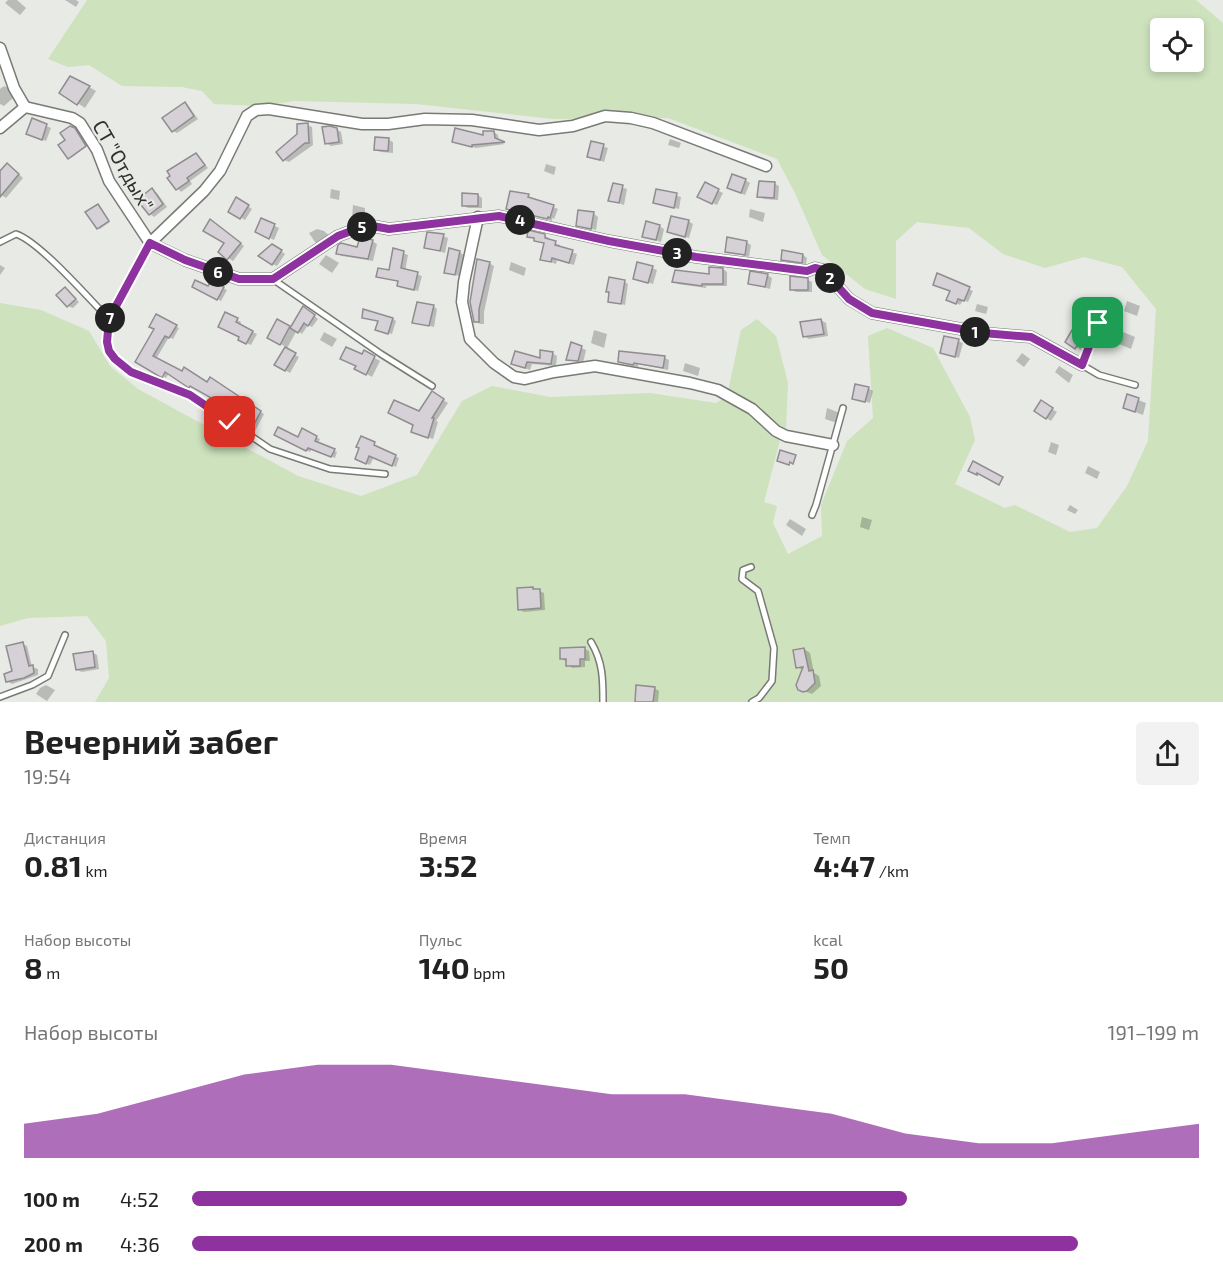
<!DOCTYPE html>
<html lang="ru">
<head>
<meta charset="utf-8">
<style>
	:root { --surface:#fff; --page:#f2f2f2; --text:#222; --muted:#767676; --accent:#8d329e }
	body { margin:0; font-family:"Exo 2",sans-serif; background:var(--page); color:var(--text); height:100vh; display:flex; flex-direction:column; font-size:22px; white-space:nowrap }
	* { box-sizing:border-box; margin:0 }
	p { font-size:20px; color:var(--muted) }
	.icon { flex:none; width:33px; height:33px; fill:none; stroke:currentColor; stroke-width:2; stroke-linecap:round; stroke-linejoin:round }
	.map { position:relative; height:702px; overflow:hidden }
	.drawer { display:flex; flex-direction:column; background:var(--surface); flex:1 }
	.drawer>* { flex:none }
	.buttons { position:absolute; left:1150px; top:18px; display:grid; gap:12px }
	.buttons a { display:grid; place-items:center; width:54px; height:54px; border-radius:6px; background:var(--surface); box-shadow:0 3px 9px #0003; font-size:30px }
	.pin { position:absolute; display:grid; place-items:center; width:51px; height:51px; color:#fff; margin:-26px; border-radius:12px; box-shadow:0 3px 9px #0006 }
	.km { position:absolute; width:30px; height:30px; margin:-15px; border-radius:50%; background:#222; color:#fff; font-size:16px; line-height:30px; text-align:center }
	.round { display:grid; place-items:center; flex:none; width:63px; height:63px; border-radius:6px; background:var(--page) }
	.overview { display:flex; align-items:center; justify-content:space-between; height:102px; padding:0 24px }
	h1 { font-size:33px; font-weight:700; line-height:45px }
	.stats { display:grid; grid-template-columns:repeat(3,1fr); gap:9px; height:102px; padding:6px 24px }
	.stats div { display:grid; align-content:center }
	.stats b { font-size:30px; font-weight:700 }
	.stats small { font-size:16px; font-weight:400 }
	.stats p { font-size:16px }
	.chart { height:168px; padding:12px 24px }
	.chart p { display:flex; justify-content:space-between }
	.chart svg { width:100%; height:108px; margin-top:6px; fill:var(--accent); opacity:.7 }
	ul { padding:0 24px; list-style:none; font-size:20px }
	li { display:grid; grid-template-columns:96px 72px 1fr; align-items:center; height:45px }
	li i { height:15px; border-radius:8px; background:var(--accent) }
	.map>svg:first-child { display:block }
	.green { fill:#cde2bd; fill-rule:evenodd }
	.shadow { fill:#0003 }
	.building { fill:#d5d1d6; stroke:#908c90; stroke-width:1.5 }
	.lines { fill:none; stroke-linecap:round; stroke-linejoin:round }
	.service-casing { stroke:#787b75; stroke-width:8 }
	.minor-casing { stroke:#787b75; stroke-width:13 }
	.service { stroke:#fff; stroke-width:5 }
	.minor { stroke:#fff; stroke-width:10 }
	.route-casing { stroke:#fff; stroke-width:12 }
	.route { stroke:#8d329e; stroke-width:8 }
	.labels { text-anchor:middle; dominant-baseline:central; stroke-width:4.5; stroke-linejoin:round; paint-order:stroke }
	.street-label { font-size:20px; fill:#30312f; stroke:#e7eae5 }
</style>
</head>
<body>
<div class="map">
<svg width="1223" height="702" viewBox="0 0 1223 702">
	<rect width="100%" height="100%" fill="#e7eae5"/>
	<path class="green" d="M87,0H1196L1223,23V702H95L109,678L106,641L87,616L28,618L0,626V303L41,310L89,331L110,366L138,389L298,476L361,496L417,475L462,401L492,386L550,397L650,393L716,403L727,396L741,330L757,319L776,336L788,383L786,428L780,440L764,502L777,506L773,523L788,554L822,536L821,505L847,441L873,418L868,336L887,328L933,348L970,417L975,440L955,484L1005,508L1015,505L1070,532L1097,528L1127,486L1148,441L1156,309L1122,267L1084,257L1045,268L1003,254L969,228L917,222L896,241V299L865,289L822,255L795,193L777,159L668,118L553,119L416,104L295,101L259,106L214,104L202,91L182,87L122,86L89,65L68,67L48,59ZM1161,28H1194V62H1161Z"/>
	<g class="shadow">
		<path d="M8,0H17L26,8L20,15L5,3Z"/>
		<path d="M65,0H76L79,2L76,7Z"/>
		<path d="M4,86L8,88L13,98L4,106L0,104V89Z"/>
		<path d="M89,87L96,91L85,108L61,92Z"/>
		<path d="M185,104L189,107L198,119L177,133L173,131Z"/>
		<path d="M33,120L51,128L46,141L32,136Z"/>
		<path d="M307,125L312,127L313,145L289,162L284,160Z"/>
		<path d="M336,129L341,132L343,144L331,146L326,143Z"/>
		<path d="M76,131L86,147L71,158L69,157L68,140Z"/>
		<path d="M494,132L498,135L499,141L505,144L476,148L454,141L485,137Z"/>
		<path d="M670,139L681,143L679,148L668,145Z"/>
		<path d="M389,140L393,142V153L381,152L376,150Z"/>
		<path d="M592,143L608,148L604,162L589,156Z"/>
		<path d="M197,155L208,168L190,181L192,184L181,192L169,179Z"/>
		<path d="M546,164L556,167L554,175L544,171Z"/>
		<path d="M12,168L23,178L6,198L0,194V173Z"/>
		<path d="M745,180L750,183L745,195L733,190Z"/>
		<path d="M705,184L723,193L717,205L699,197Z"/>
		<path d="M775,184L779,186L778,200L764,199L759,196Z"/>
		<path d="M614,185L627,189L624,205L610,200Z"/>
		<path d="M331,189L340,191L339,200L330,198Z"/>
		<path d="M152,190L157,193L167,207L154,217L150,214Z"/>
		<path d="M658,191L681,197L679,209L655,203Z"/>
		<path d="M478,195L482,198V208H468L463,205Z"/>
		<path d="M528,196L558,209L554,219L552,218V221L508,208Z"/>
		<path d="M237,199L252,209L245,220L230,211Z"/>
		<path d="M353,205L365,208V221L356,222L352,219Z"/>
		<path d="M99,206L110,222L100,229L98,228Z"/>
		<path d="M750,209L765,213L763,222L749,217Z"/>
		<path d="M594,214L598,217L596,230L577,225Z"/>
		<path d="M262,220L279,228L274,240L256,231Z"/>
		<path d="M688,221L693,224L689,238L669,232Z"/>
		<path d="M215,223L244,246L233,261L228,258L227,243Z"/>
		<path d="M659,226L664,229L661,242L644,236Z"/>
		<path d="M317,229L324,231L331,237L319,245L315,242L309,233Z"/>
		<path d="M443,236L448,238L445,253L426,247Z"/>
		<path d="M529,236H545L549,238V241L560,245L559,248L577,254L574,265L557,260L556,264L542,259L545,244Z"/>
		<path d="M372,241L377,244L373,261L342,256L338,254L359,249Z"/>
		<path d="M746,242L751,245L749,257L727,251Z"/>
		<path d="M277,248L285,254L277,266L272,264Z"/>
		<path d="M395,250L408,255L405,271L422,276L418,291L403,287L399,282L378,276L390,271Z"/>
		<path d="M459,252L464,255L459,276L446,272Z"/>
		<path d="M326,255L339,263L332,273L319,264Z"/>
		<path d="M803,255L807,258L806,264L787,262L782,259Z"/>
		<path d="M511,262L526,268L524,276L509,270Z"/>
		<path d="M489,263L494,266L484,312V324H480L475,321Z"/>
		<path d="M0,265L5,268L0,275Z"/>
		<path d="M652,268L657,270L653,284L635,278Z"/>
		<path d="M723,269L727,272V286H706V288L678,284L674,281L710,276Z"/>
		<path d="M767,275L772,278L770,289L749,283Z"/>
		<path d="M808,280L812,282V292H796L791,289Z"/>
		<path d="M212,282L227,290L221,301L194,287L209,288Z"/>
		<path d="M625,282L628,284L625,305L609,301Z"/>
		<path d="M65,289L79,302L73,308L68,306Z"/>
		<path d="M969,289L973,291L968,302L963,300L960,305L948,299Z"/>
		<path d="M1127,301L1140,306L1137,316L1124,311Z"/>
		<path d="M977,304L988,307L986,314L975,311Z"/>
		<path d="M433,306L437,309L434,327L414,322Z"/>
		<path d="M308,310L318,319L312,327L308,325L302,334L297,330L286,350L299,357L290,373L276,365L286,347L269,338L278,321L291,328Z"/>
		<path d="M226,314L241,322L240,326L257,334L251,345L240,340L241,337Z"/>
		<path d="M157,316L179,328L173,339L169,337L156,359L208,384L211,379L264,414L255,431L242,422L244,418L224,403L195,387L194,388L169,373L166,378L137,361L156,329Z"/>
		<path d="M363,317L393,319L396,321L392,334L381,331L379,321Z"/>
		<path d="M821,320L826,323L828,336L809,339L804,336Z"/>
		<path d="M594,330L607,334L604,348L591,343Z"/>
		<path d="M324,332L337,339L332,347L320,340Z"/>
		<path d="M1073,332L1087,340L1081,350L1067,342Z"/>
		<path d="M1123,332L1135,337L1131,349L1119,344Z"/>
		<path d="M958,341L963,343L959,358L941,352Z"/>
		<path d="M572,344L586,350L583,363L568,359Z"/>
		<path d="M364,352L380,361L372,377L356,368Z"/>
		<path d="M621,352L665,358L669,360L668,370L638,364V367L624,364L619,362Z"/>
		<path d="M552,353L557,356L556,366L532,364L530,370L513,364L541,360Z"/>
		<path d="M1022,353L1030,359L1024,367L1016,361Z"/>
		<path d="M685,363L700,368L698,376L683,371Z"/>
		<path d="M1059,366L1073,375L1069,383L1055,372Z"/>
		<path d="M868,388L873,391L870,403L854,398Z"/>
		<path d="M433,393L448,403L436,421L438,422L433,439L413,432L419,413Z"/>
		<path d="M1128,396L1146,403L1143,415L1125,408Z"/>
		<path d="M1041,402L1057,412L1051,421L1036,411Z"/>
		<path d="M827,408L840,413L837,423L825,419Z"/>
		<path d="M303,430L320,439L318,443L337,452L335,458L312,449L310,452L276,435L298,439Z"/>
		<path d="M361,438L399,458L396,467L374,457L370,465L360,461Z"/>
		<path d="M1051,442L1059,445L1056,455L1048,452Z"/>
		<path d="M1088,466L1100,472L1097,479L1085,473Z"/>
		<path d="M1070,505L1078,510L1075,514L1067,510Z"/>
		<path d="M862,517L872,520L869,530L860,527Z"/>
		<path d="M790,519L806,529L802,536L786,525Z"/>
		<path d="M532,588L544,593L545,610L524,612L519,609Z"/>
		<path d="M22,644L27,646L32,667L38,669V675L12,684L7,681L14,672Z"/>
		<path d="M585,649L589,651L590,661H585V667L572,668L562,658Z"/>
		<path d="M804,649L810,653L814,673L819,676L821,686L812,694L799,689L803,670L797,667Z"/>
		<path d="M92,652L97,655L99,669L82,672L77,670Z"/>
		<path d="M46,685L55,690L47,701L36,694L40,688Z"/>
		<path d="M654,688L659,691L658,702H638Z"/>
	</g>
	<g class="building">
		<path d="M70,76L90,86L77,105L59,93Z"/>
		<path d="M185,102L194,116L172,132L162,118Z"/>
		<path d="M32,118L47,124L42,140L26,134Z"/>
		<path d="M308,123L309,143H305L283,161L276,152L297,134V124Z"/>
		<path d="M70,126L75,128L86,146L68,159L58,145L65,140L60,133Z"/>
		<path d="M330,126L337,128L339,142L325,144L322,127Z"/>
		<path d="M455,128L483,135V131H494L495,138L505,142L472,145V147L452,142Z"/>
		<path d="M375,137L389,138L388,151L374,150Z"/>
		<path d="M591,141L604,144L600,160L587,157Z"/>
		<path d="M196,153L205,165L187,178L189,181L176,190L167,178L170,176L167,171Z"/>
		<path d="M7,163L19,174L0,197V171Z"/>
		<path d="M732,174L746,179L741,193L727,188Z"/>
		<path d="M759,181L775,182L774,198L757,197Z"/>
		<path d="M705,182L719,189L712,204L697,197Z"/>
		<path d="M613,183L623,185L619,203L608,201Z"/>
		<path d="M152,188L163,204L149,215L137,200Z"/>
		<path d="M656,189L677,193L674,208L653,203Z"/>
		<path d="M510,191L529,194L528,197L554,205L550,218L548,217L547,219L506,209Z"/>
		<path d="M462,193L478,194V206H462Z"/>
		<path d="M236,197L249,205L240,219L228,212Z"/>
		<path d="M98,204L109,221L97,229L85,212Z"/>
		<path d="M578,210L594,212L591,229L576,226Z"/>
		<path d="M671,216L689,220L685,237L667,232Z"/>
		<path d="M261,218L275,224L269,239L255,232Z"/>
		<path d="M210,219L241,243L227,260L218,252L224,243L203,231Z"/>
		<path d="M646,221L660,225L656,240L642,237Z"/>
		<path d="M528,230L545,234V238L556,241L555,245L573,250L569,263L552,258L551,262L540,260L544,243L534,241V238L527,237Z"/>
		<path d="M427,232L444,234L440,251L424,248Z"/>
		<path d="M360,237L373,240L368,259L336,254L338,245L341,243L357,247Z"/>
		<path d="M727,237L747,241L745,255L725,252Z"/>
		<path d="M272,244L282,250L272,265L258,256Z"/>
		<path d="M393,248L404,251L401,268L418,272L414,290L397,286L398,281L376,277L378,268L389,270Z"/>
		<path d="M449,248L460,251L455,275L444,273Z"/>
		<path d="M782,250L803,254L802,263L781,260Z"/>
		<path d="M477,259L490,262L479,309V322H474L470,302Z"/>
		<path d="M637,262L653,266L648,283L633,279Z"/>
		<path d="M709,267L723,268V284H702V286L672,282L675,270L709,274Z"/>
		<path d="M750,271L768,274L765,287L748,284Z"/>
		<path d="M937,273L970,287L964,301L958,299L956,304L946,300L950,291L933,285Z"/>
		<path d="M790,276L808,278V290H790Z"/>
		<path d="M609,277L625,280L621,304L608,302L609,292H606Z"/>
		<path d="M195,280L208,286L211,280L224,287L217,300L192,287Z"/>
		<path d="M65,287L76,299L67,307L56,295Z"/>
		<path d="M417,302L434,305L429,326L412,323Z"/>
		<path d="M303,306L315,315L308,326L304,323L298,333L290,328Z"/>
		<path d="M363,309L393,318L388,334L375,330L378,321L362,318Z"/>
		<path d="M225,312L238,318L236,322L253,331L246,344L238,340L239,337L218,327Z"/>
		<path d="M156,314L177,325L169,338L165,336L153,356L182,371L184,367L207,382L210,377L261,411L251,430L240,423L242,419L221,406L222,404L190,386L189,388L165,372L162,378L135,362L154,329L149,327Z"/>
		<path d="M277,319L290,326L280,345L267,338Z"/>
		<path d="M821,319L824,334L803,337L800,322Z"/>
		<path d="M1072,330L1083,336L1075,349L1065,342Z"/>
		<path d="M944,336L959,339L955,357L940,353Z"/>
		<path d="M571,342L582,346L578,361L566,360Z"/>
		<path d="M285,347L296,353L285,371L274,365Z"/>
		<path d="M346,347L362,354L364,350L375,356L366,375L354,369L356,366L340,359Z"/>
		<path d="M540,350L553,352L551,364L527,362L525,368L511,364L515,351L540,358Z"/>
		<path d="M619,351L665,356L663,368L634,363L633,365L618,362Z"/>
		<path d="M855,384L869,387L865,402L852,399Z"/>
		<path d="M432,391L444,399L432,418H434L428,438L411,432L413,425L388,413L394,400L419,411Z"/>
		<path d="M1127,394L1139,398L1135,412L1123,408Z"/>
		<path d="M1041,400L1053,408L1046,419L1034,411Z"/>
		<path d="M278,427L298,437L302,428L317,436L315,441L335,449L331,457L308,448L306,451L274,435Z"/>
		<path d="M361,436L375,442L374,445L396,455L392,466L369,456L366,464L355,459L359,448L356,447Z"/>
		<path d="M780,450L796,455L793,464L790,462L789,465L777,461Z"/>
		<path d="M973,461L1003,477L999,485L977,473V475L968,471Z"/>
		<path d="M533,587V589H540L541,608L518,610L517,588Z"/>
		<path d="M23,642L29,666L33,665L34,673L24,678L6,682L4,674L12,671L6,646Z"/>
		<path d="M585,647V659H580V666H566V659H560V648Z"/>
		<path d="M804,648L809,671L813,670L815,683L807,691L803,692L798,690L796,685L803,667L796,668L793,650Z"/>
		<path d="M93,651L95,667L76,670L73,654Z"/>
		<path d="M636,685L655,687L653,702H635Z"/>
	</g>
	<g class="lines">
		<g class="service-casing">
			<g id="service">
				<path d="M0,242L16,234C40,242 89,299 109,319"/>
				<path d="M150,243L109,319L107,342L109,351L115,359L131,372L191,395L270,449L330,469L385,474"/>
				<path d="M274,280L381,354L432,386"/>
				<path d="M1102,305L1082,365L1099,375L1135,385"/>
				<path d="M812,515L816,505L843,408"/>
				<path d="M751,567L743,570L742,579L758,591L774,648L772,681L759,698L752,702"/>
				<path d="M591,642C603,662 603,679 603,702"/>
				<path d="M0,697L32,685L48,676L65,635"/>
			</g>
		</g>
		<g class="minor-casing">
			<g id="minor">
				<path d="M0,48L14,88L25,107"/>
				<path d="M25,107L72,118L80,123L97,150L109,181L150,243L185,260L239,279H273L338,236L367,225L389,229L499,216L609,241L696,257L807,271L815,268L823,270L849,299L872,313L983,333L1031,337L1082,365"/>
				<path d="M0,128L25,107"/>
				<path d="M478,217L464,282L462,302L470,339L494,363L514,377L525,379L554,372L595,366L690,383L718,390L752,409L776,431L786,436L833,445"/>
				<path d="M150,243L204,191L220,171L247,116L256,110L269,109L362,124H388L425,119L472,120L539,130L573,126L605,116L631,118L653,123L766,166"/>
			</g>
		</g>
		<use href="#service" class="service"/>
		<use href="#minor" class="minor"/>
	</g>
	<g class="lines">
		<g class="route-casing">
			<path id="route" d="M230,422L190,395L131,372L115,359L109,351L107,342L109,319L150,243L185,260L239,279H273L338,236L367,225L389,229L499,216L609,241L696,257L807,271L815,268L823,270L849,299L872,313L983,333L1031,337L1082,365L1098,323"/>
		</g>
		<use href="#route" class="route"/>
	</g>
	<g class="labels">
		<g class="street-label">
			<text transform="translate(124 165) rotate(60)">СТ "Отдых"</text>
		</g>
	</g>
</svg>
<div class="buttons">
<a><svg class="icon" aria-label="locate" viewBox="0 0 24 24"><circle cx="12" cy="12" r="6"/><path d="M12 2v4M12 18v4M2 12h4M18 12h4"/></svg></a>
</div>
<div class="pin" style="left:1098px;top:323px;background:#1e9e55"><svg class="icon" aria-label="arrive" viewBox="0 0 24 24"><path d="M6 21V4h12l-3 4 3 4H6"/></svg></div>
<div class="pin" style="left:230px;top:422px;background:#d93025"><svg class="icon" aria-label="check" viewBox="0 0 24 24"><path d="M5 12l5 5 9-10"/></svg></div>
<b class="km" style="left:975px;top:332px">1</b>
<b class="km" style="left:830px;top:278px">2</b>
<b class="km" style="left:677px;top:253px">3</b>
<b class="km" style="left:520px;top:220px">4</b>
<b class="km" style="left:362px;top:227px">5</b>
<b class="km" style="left:218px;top:272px">6</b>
<b class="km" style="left:110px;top:318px">7</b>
</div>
<section class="drawer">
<div class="overview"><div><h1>Вечерний забег</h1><p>19:54</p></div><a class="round"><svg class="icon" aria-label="share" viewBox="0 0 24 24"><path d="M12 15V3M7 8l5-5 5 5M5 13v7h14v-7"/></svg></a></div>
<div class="stats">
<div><p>Дистанция</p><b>0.81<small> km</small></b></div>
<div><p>Время</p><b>3:52</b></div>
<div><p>Темп</p><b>4:47<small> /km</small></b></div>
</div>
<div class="stats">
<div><p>Набор высоты</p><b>8<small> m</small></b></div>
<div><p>Пульс</p><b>140<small> bpm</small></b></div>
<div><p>kcal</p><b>50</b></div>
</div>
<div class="chart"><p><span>Набор высоты</span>191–199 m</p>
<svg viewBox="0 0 160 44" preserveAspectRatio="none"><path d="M0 44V30L10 26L20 18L30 10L40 6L50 6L60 10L70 14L80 18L90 18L100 22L110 26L120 34L130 38L140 38L150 34L160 30V44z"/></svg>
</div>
<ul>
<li><b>100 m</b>4:52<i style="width:71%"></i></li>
<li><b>200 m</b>4:36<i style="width:88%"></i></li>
</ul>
</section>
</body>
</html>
